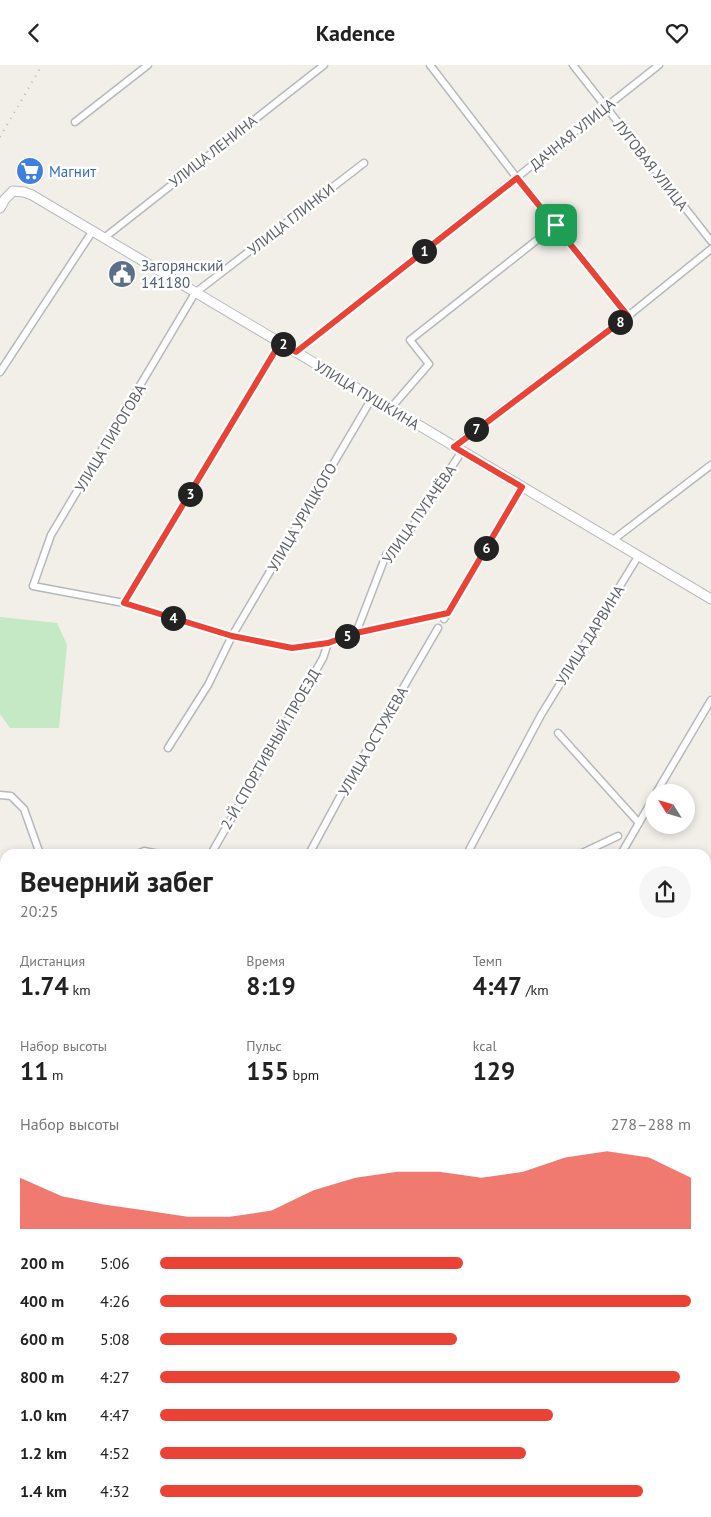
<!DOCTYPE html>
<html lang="ru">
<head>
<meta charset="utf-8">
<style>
	:root { --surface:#fff; --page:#f6f6f6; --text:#222; --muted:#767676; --accent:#ea4335 }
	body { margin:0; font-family:"PT Sans",sans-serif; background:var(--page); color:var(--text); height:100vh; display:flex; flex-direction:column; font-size:19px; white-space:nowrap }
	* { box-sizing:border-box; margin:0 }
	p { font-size:16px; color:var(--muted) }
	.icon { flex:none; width:28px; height:28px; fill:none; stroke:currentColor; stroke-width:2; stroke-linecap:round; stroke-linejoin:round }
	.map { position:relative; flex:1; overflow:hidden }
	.drawer { position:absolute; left:0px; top:784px; width:711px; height:669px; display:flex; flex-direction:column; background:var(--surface); border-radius:15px 15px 0 0; box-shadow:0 2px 8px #0003 }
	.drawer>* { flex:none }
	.needle { width:32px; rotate:307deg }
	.tools { position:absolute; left:645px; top:719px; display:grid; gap:10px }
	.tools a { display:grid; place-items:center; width:50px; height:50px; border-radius:50%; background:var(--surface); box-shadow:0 2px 8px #0003; font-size:25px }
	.pin { position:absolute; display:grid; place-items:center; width:42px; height:42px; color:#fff; margin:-21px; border-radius:10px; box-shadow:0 2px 8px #0006 }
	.km { position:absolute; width:25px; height:25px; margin:-12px; border-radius:50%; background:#222; color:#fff; font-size:14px; line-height:25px; text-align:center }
	.round { display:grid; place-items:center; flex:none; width:52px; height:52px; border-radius:26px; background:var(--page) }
	.head { display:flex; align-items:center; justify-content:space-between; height:85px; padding:0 20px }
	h1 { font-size:28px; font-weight:800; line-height:38px }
	.metrics { display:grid; grid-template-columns:repeat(3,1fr); gap:8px; height:85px; padding:5px 20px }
	.metrics div { display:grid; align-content:center }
	.metrics b { font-size:25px; font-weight:800 }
	.metrics small { font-size:14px; font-weight:400 }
	.metrics p { font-size:14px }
	.chart { height:140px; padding:10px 20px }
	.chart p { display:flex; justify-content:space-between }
	.chart svg { width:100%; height:90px; margin-top:5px; fill:var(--accent); opacity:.7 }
	ul { padding:0 20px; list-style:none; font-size:16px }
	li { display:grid; grid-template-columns:80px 60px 1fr; align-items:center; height:38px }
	li i { height:12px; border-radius:6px; background:var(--accent) }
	header { display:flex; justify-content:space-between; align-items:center; height:65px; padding:0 20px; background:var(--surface); font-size:22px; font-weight:800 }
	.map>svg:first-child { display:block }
	.green { fill:#c5e8c5 }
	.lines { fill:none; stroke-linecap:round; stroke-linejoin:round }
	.street-casing { stroke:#b5b8bc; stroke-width:9 }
	.secondary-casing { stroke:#b6babf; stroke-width:11 }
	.street { stroke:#fff; stroke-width:6 }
	.secondary { stroke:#fff; stroke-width:9 }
	.rail { stroke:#b6b7b8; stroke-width:2; stroke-dasharray:1 6; stroke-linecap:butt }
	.route-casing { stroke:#fff; stroke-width:10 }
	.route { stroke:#ea4335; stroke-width:6 }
	.labels { text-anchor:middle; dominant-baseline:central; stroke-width:5; stroke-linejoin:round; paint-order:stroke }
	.street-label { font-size:15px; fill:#5f6368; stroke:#fff }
	.shop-label { font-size:15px; fill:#366cbe; stroke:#fff; text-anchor:start }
	.service-label { font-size:15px; fill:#4e5e75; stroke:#fff; text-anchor:start }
</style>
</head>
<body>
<header><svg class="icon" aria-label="back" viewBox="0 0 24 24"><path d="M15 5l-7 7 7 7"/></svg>Kadence<svg class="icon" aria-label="heart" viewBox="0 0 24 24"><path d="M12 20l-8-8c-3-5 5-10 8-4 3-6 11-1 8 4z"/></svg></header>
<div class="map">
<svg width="711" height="1452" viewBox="0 0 711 1452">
	<rect width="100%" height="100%" fill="#f1efe8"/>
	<g class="green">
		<path d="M0,552L57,558L67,580L59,663H10L0,649Z"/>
		<path d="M5,1231V1448H332L330,1452H0V1235Z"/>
	</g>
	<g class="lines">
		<g class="street-casing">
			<g id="street">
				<path d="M430,0L517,113L628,251"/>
				<path d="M573,0L711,176"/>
				<path d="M75,57L148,0"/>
				<path d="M364,98L195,228L51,470L33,521L124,538L232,571L292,583L328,578L356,568L448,548"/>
				<path d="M104,173L324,0"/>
				<path d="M296,287L659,0"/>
				<path d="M0,307L92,167"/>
				<path d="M390,344L429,299L410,275L556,160"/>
				<path d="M454,381L628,251L711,184"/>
				<path d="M613,475L711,400"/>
				<path d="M124,538L280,278"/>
				<path d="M444,554L522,422"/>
				<path d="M356,568L386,490L409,467L462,386"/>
				<path d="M558,668L639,758"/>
				<path d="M168,683L208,620L232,571L372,333"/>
				<path d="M656,728L711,635"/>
				<path d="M0,730L11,731L24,744L40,789"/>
				<path d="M138,789L144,786L159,789"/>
				<path d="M211,789L323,593L328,578"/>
				<path d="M309,789L342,728L438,563"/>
				<path d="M467,789L541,650L639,490"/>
				<path d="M580,789L618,771"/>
				<path d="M621,789L654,732"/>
				<path d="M0,864L5,861"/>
				<path d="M706,897L711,889"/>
				<path d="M706,999L711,1001"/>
				<path d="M0,1029L5,1034"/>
				<path d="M0,1048L5,1044"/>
				<path d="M706,1144L711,1136"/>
				<path d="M0,1225L5,1221"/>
				<path d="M706,1414L711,1417"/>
				<path d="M553,1448L556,1452"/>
				<path d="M336,1452L339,1448"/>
				<path d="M364,1452L370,1448"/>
			</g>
		</g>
		<g class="secondary-casing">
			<g id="secondary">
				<path d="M0,143L5,134L13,126L24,127L32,130L711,534"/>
				<path d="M706,1402L711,1395"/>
				<path d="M660,1452L665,1448"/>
			</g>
		</g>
		<use href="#street" class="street"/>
		<use href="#secondary" class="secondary"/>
		<path class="rail" d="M0,72L42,0"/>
	</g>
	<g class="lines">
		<g class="route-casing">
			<path id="route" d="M517,113L628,251L454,382L522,422L448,548L356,568L328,578L292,583L232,571L124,538L280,278L296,287Z"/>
		</g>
		<use href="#route" class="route"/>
	</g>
	<defs>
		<g id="supermarket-disc" transform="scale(1.4375)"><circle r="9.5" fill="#3f7fe0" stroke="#fff"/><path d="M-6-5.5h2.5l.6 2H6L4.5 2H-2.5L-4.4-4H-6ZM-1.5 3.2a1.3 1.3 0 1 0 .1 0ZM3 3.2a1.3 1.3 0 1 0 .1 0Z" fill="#fff"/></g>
		<g id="civic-disc" transform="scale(1.4375)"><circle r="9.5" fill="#5c6f8a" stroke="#fff"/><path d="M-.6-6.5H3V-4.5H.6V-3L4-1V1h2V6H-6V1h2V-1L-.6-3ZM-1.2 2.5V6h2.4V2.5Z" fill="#fff"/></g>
	</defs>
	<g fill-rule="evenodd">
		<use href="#supermarket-disc" x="30" y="106"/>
		<use href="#civic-disc" x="122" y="209"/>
	</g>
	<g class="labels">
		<g class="street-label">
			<text transform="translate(572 69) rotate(-39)">ДАЧНАЯ УЛИЦА</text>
			<text transform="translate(213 86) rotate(-38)">УЛИЦА ЛЕНИНА</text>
			<text transform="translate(651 100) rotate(52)">ЛУГОВАЯ УЛИЦА</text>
			<text transform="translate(291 154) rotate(-38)">УЛИЦА ГЛИНКИ</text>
			<text transform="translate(367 330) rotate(31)">УЛИЦА ПУШКИНА</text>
			<text transform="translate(110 373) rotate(-59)">УЛИЦА ПИРОГОВА</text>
			<text transform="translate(419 449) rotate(-55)">УЛИЦА ПУГАЧЁВА</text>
			<text transform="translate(302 452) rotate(-60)">УЛИЦА УРИЦКОГО</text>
			<text transform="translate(590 570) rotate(-58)">УЛИЦА ДАРВИНА</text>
			<text transform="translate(373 676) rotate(-60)">УЛИЦА ОСТУЖЕВА</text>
			<text transform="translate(270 684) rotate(-60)">2-Й СПОРТИВНЫЙ ПРОЕЗД</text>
		</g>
		<g class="shop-label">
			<text x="49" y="106">Магнит</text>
		</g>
		<g class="service-label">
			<text x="141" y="200">Загорянский<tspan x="141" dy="17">141180</tspan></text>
		</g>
	</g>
</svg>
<div class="tools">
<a><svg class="needle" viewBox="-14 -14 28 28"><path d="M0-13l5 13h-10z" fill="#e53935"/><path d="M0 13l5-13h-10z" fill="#767676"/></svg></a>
</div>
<div class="pin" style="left:556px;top:160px;background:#1e9e55"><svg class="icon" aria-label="arrive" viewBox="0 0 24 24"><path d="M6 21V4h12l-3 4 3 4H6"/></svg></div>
<b class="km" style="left:424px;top:186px">1</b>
<b class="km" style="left:283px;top:279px">2</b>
<b class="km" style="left:190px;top:429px">3</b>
<b class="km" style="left:173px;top:553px">4</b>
<b class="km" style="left:347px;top:571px">5</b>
<b class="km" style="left:486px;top:483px">6</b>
<b class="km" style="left:476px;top:364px">7</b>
<b class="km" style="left:620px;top:257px">8</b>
<section class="drawer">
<div class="head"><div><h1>Вечерний забег</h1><p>20:25</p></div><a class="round"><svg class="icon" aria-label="share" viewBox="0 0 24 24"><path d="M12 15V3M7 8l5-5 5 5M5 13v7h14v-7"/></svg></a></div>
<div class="metrics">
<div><p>Дистанция</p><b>1.74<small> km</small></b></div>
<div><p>Время</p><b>8:19</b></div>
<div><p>Темп</p><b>4:47<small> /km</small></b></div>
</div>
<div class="metrics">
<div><p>Набор высоты</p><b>11<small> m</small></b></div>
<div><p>Пульс</p><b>155<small> bpm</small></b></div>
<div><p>kcal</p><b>129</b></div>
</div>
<div class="chart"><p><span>Набор высоты</span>278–288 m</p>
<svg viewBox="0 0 160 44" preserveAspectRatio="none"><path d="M0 44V19L10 28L20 32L30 35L40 38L50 38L60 35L70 25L80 19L90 16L100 16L110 19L120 16L130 9L140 6L150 9L160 19V44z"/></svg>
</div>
<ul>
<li><b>200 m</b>5:06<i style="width:57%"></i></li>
<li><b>400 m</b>4:26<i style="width:100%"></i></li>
<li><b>600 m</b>5:08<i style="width:56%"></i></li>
<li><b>800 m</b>4:27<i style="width:98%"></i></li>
<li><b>1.0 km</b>4:47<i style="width:74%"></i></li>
<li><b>1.2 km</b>4:52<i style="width:69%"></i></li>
<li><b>1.4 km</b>4:32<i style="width:91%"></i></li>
</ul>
</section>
</div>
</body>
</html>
